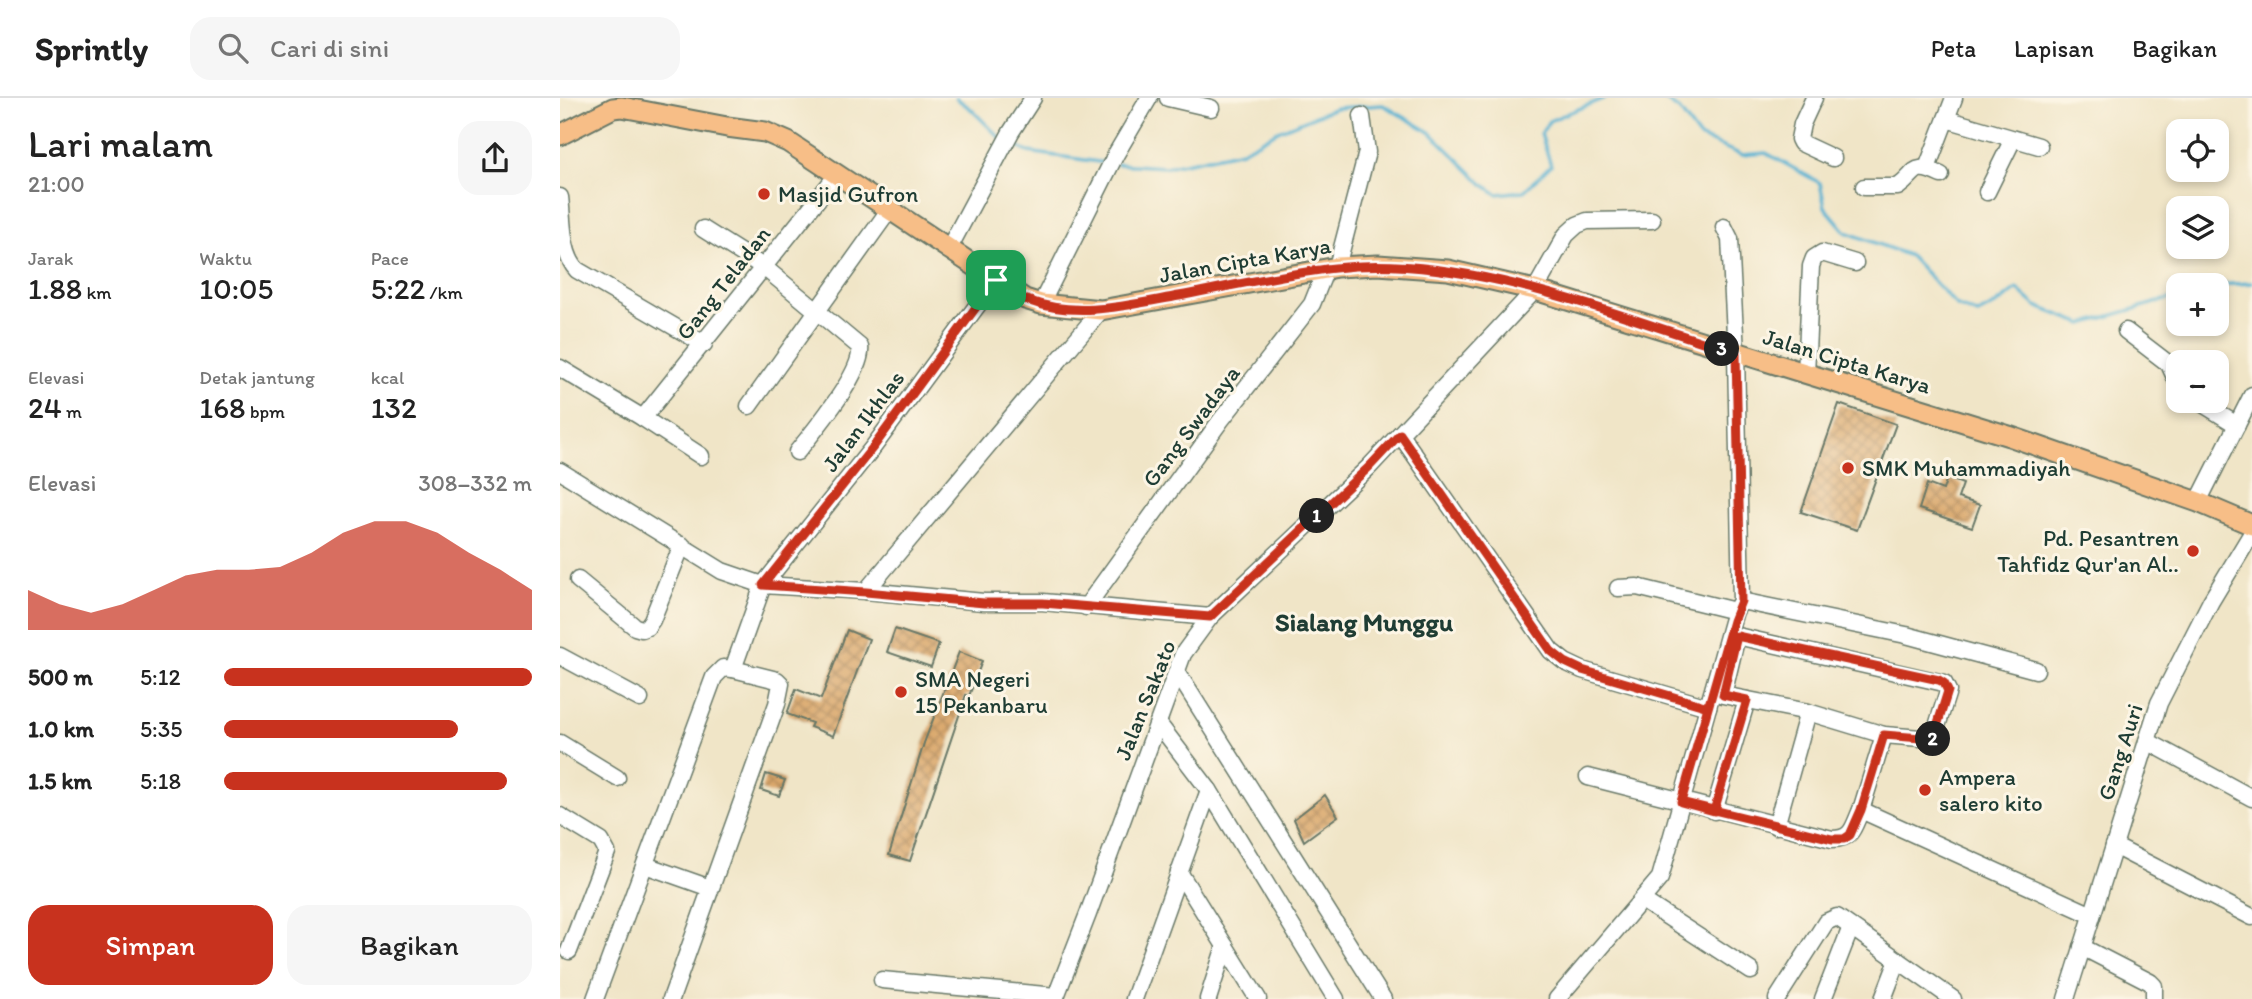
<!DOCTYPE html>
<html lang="id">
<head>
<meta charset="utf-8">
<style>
	:root { --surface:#fff; --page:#f6f6f6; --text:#222; --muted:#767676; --line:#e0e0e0; --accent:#c8321e }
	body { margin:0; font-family:Itim,sans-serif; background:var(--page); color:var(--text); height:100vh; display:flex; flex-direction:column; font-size:26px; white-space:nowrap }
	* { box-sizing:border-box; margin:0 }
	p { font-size:23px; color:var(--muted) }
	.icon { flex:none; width:38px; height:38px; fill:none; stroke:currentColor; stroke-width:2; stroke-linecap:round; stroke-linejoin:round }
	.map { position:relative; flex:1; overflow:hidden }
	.drawer { display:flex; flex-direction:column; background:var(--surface); width:560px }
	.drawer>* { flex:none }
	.tools { position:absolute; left:1606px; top:21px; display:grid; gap:14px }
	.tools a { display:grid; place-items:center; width:63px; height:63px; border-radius:14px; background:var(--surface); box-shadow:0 4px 10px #0003; font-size:35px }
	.pin { position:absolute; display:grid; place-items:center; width:60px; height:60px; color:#fff; margin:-30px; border-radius:14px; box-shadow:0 4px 10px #0006 }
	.km { position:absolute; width:35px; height:35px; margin:-18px; border-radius:50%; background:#222; color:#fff; font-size:19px; line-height:35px; text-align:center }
	.round { display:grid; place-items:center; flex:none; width:74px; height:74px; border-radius:21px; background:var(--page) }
	.summary { display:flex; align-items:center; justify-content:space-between; height:119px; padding:0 28px }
	h1 { font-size:38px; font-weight:600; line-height:52px }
	.stats { display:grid; grid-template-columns:repeat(3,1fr); gap:10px; height:119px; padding:7px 28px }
	.stats div { display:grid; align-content:center }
	.stats b { font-size:30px; font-weight:600 }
	.stats small { font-size:19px; font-weight:400 }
	.stats p { font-size:19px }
	.chart { height:196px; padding:14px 28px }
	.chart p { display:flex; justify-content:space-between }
	.chart svg { width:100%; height:126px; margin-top:7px; fill:var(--accent); opacity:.7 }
	.action { display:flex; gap:14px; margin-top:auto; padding:14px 28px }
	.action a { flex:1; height:80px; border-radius:21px; background:var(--accent); color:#fff; font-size:28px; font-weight:600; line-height:80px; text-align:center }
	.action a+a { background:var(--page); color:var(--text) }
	ul { padding:0 28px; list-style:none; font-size:23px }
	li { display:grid; grid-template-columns:112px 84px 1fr; align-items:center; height:52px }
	li i { height:18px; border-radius:9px; background:var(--accent) }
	header { display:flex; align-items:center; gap:42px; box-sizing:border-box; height:98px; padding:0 35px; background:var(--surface); border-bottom:2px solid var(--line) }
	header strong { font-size:33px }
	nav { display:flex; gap:38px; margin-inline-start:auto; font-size:24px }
	.search { width:490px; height:63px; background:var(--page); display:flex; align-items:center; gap:18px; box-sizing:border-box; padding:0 24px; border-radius:21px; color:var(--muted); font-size:26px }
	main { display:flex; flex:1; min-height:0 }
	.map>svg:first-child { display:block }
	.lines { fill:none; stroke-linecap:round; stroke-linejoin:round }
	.stream { stroke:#53b0d1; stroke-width:3.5 }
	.building { fill:url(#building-cross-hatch) }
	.minor-casing { stroke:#687867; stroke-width:19 }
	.major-casing { stroke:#687867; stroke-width:23 }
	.minor { stroke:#fff; stroke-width:16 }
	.major { stroke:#f7be87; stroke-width:19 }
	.route-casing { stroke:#fff; stroke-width:14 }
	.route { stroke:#c8321e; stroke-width:9 }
	.poi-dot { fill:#c8321e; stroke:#fcf5e5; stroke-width:2.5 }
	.labels { text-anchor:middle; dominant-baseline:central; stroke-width:6; stroke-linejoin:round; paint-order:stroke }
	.poi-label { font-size:23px; fill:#1f3d34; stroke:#fcf5e5; text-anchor:start }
	.street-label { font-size:23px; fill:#1f3d34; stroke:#fcf5e5 }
	.quarter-label { font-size:26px; font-weight:bold; fill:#1f3d34; stroke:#fcf5e5 }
</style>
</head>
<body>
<header>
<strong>Sprintly</strong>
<div class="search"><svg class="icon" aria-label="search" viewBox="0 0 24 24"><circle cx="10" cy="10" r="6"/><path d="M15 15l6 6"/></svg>Cari di sini</div>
<nav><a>Peta</a><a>Lapisan</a><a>Bagikan</a></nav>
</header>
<main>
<section class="drawer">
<div class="summary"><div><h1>Lari malam</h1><p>21:00</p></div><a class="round"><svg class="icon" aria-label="share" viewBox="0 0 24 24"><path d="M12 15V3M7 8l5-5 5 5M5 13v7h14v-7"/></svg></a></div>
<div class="stats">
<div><p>Jarak</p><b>1.88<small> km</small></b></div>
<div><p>Waktu</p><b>10:05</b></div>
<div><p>Pace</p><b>5:22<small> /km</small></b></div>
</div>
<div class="stats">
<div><p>Elevasi</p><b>24<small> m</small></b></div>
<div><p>Detak jantung</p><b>168<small> bpm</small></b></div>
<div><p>kcal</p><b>132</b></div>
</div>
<div class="chart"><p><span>Elevasi</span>308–332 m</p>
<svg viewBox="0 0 160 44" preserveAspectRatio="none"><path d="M0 44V30L10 35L20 38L30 35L40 30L50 25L60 23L70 23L80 22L90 17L100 10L110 6L120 6L130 10L140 17L150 23L160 30V44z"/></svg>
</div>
<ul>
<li><b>500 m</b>5:12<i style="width:100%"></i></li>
<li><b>1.0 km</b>5:35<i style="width:76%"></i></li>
<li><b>1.5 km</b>5:18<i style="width:92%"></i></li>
</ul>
<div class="action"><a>Simpan</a><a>Bagikan</a></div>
</section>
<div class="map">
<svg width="1692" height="901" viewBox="0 0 1692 901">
	<defs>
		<pattern id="building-cross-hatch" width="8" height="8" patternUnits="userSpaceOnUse" patternTransform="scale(1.75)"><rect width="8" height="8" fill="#daa76b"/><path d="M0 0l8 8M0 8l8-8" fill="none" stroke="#b08959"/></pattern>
	</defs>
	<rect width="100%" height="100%" fill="#fcf5e5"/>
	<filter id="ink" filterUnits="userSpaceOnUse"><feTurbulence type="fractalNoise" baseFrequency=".0143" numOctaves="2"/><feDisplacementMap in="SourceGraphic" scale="14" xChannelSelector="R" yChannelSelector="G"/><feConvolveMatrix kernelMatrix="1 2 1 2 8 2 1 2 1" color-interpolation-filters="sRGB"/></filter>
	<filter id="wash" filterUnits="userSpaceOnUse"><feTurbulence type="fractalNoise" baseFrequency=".00686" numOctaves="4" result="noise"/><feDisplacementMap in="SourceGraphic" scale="28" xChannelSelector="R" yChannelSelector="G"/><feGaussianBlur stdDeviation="1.57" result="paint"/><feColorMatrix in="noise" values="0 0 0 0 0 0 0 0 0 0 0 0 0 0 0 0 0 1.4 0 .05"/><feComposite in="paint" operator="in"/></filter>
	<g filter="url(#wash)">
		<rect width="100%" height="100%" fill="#f0e5c7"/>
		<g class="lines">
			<g class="stream">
				<path d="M396,0L411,11L441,41"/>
				<path d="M1102,0L1119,12L1139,39L1182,57L1206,55L1260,85L1265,109L1286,134L1350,158L1397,208L1418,216L1437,206L1457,191L1476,208L1523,226L1619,198"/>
				<path d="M451,46L468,54L546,65"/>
				<path d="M557,66L605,69L682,53L718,33L775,10L823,7L870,34L923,86L937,96L964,93L991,67L981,36L989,23L1045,0"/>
				<path d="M1657,187L1692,185"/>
			</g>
		</g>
		<g id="blocks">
			<g class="building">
				<path d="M1279,306L1336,326L1297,432L1241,414Z"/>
				<path d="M1387,380L1403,386L1398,400L1420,407L1412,429L1359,411L1367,386L1383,392Z"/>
				<path d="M335,531L379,546L371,569L327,554Z"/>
				<path d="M287,532L309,541L273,638L250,629L252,625L227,616L236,591L261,601Z"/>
				<path d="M399,554L422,563L409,598L406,597L350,763L329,757L364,645Z"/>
				<path d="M206,676L225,682L219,698L201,692Z"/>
				<path d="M765,697L778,718L744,743L734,721Z"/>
			</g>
		</g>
	</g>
	<g filter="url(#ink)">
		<use href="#blocks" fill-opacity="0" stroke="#687867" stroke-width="2"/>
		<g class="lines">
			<g class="minor-casing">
				<g id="minor">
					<path d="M608,0L651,10"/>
					<path d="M1254,0L1242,26L1239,41L1241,45L1273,60"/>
					<path d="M1386,21L1479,48"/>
					<path d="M1367,70L1394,0"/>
					<path d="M1304,89H1338C1358,75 1351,63 1381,77"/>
					<path d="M1427,94L1453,41"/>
					<path d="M0,99C3,123 1,155 17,172L144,246"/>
					<path d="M143,131L205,170L300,249C304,274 253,334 237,354"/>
					<path d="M388,152L451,34L473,0"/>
					<path d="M777,169L807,54L802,18"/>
					<path d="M481,206L556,56L589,0"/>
					<path d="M1566,233L1609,266L1619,288"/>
					<path d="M0,270L83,320L277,77"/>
					<path d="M1246,276L1251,168L1254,160L1262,155L1295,165"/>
					<path d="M1638,303L1677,327"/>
					<path d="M189,308L330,111"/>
					<path d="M83,320L141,358"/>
					<path d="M840,336L991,553L1005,564L1022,572L1148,609"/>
					<path d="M0,373L162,473L203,487L306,493L541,212"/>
					<path d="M1638,404L1692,297"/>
					<path d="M18,482L75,529L82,531L87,529L92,522L122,447"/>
					<path d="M1058,490L1077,489L1175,513"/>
					<path d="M306,493L424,504H483L650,519"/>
					<path d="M1181,503L1346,537L1476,572"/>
					<path d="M526,509L661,322L752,206L766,171"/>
					<path d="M1177,538L1384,585L1388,593L1373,641L1324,637L1248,614L1163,597Z"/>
					<path d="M0,558L80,601"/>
					<path d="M617,574L823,901"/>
					<path d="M598,625L649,692L776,901"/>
					<path d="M1587,643L1692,700"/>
					<path d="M0,645L57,680"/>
					<path d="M1028,679L1272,741C1293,741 1293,729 1301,712L1532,817"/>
					<path d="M1301,712L1324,637"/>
					<path d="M1154,713L1187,602"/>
					<path d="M0,718L41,743L47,754L9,853"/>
					<path d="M1216,728L1248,614"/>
					<path d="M1554,748L1692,819"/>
					<path d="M85,767L150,790"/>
					<path d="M619,774L698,901"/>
					<path d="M1082,802L1191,873"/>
					<path d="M1522,849L1590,884L1594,888V901"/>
					<path d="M322,882L496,898"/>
					<path d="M35,901L154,579L163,570L173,571L203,487L314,348L436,182"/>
					<path d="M111,901L217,606L221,586L217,582L173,571"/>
					<path d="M495,901L528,816L623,556L650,519L809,369L975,192L1006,137L1017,127L1027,123L1092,122"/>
					<path d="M574,901L649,692"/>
					<path d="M648,901L665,848"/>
					<path d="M997,901L1100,780L1175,513L1181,503L1176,255L1170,141L1164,129"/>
					<path d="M1217,901L1266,824L1277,819L1393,901"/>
					<path d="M1263,901L1291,829"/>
					<path d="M1323,901L1338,862"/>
					<path d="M1506,901L1599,605L1651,503L1692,435"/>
				</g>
			</g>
			<g class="major-casing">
				<path id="major" d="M0,37L53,10L62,9L167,29L205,34L228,44L436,182L465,201L481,206L541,212L777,169L818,167L888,172L975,192L1449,338L1638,404L1692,427"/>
			</g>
			<use href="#minor" class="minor"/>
			<use href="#major" class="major"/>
		</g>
	</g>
	<g class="lines" filter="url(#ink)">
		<g class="route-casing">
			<path id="route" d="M436,182L314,348L203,487L306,494L424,505H483L650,519L809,369L840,336L991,553L1005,564L1022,572L1148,609L1121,704L1272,741H1284L1290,737L1301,712L1324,637L1373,641L1388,593L1384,585L1379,582L1177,538L1163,597L1187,602L1154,713L1121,704L1173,523L1181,503L1176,255C1055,217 903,154 775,170C723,176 670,188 619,198C569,207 516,221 467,202C456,197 446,189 436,182"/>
		</g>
		<use href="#route" class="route"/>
	</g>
	<g class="poi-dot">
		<circle cx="204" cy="96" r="7"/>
		<circle cx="1288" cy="370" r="7"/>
		<circle cx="1633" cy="453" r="7"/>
		<circle cx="341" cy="594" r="7"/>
		<circle cx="1365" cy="692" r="7"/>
	</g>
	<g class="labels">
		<g class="poi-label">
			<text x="218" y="96">Masjid Gufron</text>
			<text x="1302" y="370">SMK Muhammadiyah</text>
			<text x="1619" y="440" text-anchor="end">Pd. Pesantren<tspan x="1619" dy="26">Tahfidz Qur'an Al..</tspan></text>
			<text x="355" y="581">SMA Negeri<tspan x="355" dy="26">15 Pekanbaru</tspan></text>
			<text x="1379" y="679">Ampera<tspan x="1379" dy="26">salero kito</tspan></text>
		</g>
		<g class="street-label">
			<text transform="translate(685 162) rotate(-10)">Jalan Cipta Karya</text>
			<text transform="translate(163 185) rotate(-52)">Gang Teladan</text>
			<text transform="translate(1287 263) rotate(17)">Jalan Cipta Karya</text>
			<text transform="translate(303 323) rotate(-53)">Jalan Ikhlas</text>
			<text transform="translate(631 328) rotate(-53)">Gang Swadaya</text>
			<text transform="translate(585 602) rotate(-68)">Jalan Sakato</text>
			<text transform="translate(1560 654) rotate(-72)">Gang Auri</text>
		</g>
		<g class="quarter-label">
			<text x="804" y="524">Sialang Munggu</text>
		</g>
	</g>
</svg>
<div class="tools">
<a><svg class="icon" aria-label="locate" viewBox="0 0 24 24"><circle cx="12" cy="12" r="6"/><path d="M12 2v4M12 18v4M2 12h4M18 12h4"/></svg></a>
<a><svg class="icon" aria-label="layers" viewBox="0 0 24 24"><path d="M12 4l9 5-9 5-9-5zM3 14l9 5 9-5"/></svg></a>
<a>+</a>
<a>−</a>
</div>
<div class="pin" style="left:436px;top:182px;background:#1e9e55"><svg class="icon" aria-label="arrive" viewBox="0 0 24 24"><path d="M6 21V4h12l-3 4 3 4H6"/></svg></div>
<b class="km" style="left:757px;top:418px">1</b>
<b class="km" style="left:1373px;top:641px">2</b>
<b class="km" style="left:1162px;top:251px">3</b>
</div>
</main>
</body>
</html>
